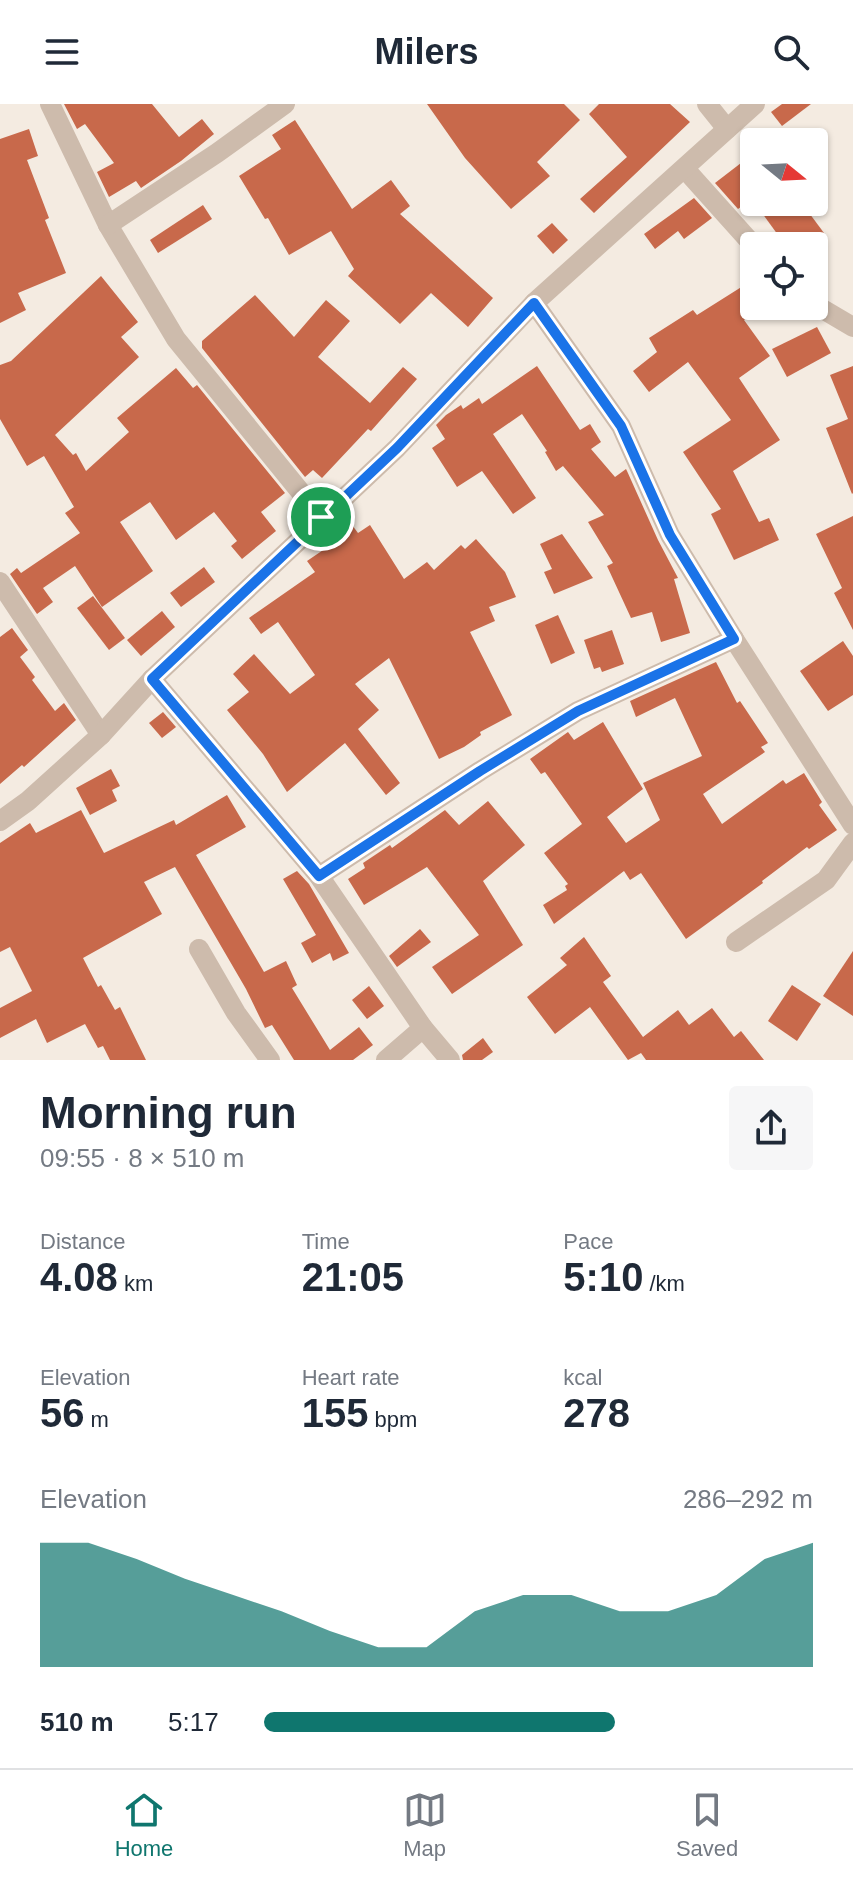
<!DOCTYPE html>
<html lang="en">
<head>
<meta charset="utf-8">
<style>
	:root { --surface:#fff; --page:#f6f6f7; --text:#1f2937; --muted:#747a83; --line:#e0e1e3; --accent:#0f766e }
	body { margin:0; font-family:Helvetica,sans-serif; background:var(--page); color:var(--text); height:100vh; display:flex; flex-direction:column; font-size:30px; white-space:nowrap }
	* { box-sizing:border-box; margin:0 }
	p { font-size:26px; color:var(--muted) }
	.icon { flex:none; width:44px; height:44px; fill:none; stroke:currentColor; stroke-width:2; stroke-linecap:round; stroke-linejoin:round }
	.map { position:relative; height:956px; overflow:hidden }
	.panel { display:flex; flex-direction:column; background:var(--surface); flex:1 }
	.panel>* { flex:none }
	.needle { width:52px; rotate:108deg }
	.buttons { position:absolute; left:740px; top:24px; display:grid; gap:16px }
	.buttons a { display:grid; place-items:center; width:88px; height:88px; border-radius:8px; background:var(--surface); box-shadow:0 2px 6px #0004; font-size:40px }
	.pin { position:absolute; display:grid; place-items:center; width:68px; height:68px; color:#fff; margin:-34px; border:4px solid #fff; border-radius:50%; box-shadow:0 2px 8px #0007 }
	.round { display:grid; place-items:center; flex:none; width:84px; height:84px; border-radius:8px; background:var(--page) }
	.headline { display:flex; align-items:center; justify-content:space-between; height:136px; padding:0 40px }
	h1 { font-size:44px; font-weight:600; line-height:60px }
	.metrics { display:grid; grid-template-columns:repeat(3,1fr); gap:12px; height:136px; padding:8px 40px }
	.metrics div { display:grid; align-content:center }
	.metrics b { font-size:40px; font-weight:600 }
	.metrics small { font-size:22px; font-weight:400 }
	.metrics p { font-size:22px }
	.chart { height:224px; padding:16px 40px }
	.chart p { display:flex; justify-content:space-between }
	.chart svg { width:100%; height:144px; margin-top:8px; fill:var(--accent); opacity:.7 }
	ul { padding:0 40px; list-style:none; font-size:26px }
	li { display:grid; grid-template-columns:128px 96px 1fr; align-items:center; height:60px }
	li i { height:20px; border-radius:10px; background:var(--accent) }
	header { display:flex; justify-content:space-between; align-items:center; height:104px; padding:0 40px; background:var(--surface); font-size:36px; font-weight:600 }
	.menu { display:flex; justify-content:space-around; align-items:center; height:112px; border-top:2px solid var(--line); background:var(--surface); font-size:22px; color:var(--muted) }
	.menu a { display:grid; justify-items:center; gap:4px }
	.menu .selected { color:var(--accent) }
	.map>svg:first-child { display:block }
	.building { fill:#c8694b }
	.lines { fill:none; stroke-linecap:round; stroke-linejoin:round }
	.minor { stroke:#cdbbac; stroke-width:20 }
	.route-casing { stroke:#fff; stroke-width:16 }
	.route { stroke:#1a73e8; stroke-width:10 }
</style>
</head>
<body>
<header><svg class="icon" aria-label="menu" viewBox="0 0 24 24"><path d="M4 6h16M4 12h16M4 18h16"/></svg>Milers<svg class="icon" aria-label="search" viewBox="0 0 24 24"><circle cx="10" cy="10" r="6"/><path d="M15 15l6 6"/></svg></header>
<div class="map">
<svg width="853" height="956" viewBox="0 0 853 956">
	<rect width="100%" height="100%" fill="#f4ebe1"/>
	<g class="building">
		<path d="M64,0H152L179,33L202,15L214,30L181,57L141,84L136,77L109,93L97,68L114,59L85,20L77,25Z"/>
		<path d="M427,0H564L580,16L537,58L550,72L511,105L465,54Z"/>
		<path d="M599,0H670L690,18L594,109L580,95L627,53L589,10Z"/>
		<path d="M782,0H811L782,22L771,8Z"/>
		<path d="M295,16L352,105L391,76L410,102L400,110L493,194L468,223L431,189L400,220L348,172L354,165L331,127L289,151L268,114L265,115L239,72L281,45L272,31Z"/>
		<path d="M29,25L38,52L27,56L49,114L45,116L66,169L18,189L26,206L0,219V35Z"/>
		<path d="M754,49V94L738,105L715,79Z"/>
		<path d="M694,94L712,114L684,135L678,127L655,145L644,130Z"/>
		<path d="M754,98H801L824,129L808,142H786Z"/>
		<path d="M203,101L212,115L158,149L150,136Z"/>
		<path d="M552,119L568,136L553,150L537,132Z"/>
		<path d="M101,172L138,218L121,233L139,253L55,331L73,351L76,349L86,367L129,328L117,314L176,264L193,284L197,281L285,389L261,408L276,427L242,455L231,442L237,437L214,408L176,436L150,398L120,418L153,467L102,503L75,462L43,484L53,498L37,510L10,470L17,464L21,469L80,429L65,409L74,403L44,352L27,362L0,315V261L11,257Z"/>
		<path d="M743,182L746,189L754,184V210L744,216L770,252L739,274L780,336L733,367L759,418L769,414L779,436L734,456L711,410L721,405L683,348L731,316L688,258L649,288L633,267L657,248L649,234L693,206L697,211Z"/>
		<path d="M255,191L294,233L326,196L350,217L318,253L370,299L403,263L417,275L371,327L368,325L322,374L313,366L305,373L202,244V237Z"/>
		<path d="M817,223L831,249L787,273L772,245Z"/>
		<path d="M537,262L580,326L590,320L601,338L591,345L615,373L626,365L627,367L658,436L678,474L674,475L690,529L661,538L652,508L631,514L607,462L613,459L588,418L604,411L563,362L556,367L545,348L547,347L522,310L493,330L536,394L513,410L482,367L457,383L432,344L445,335L436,321L446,311L461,301L463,305L479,294L482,300Z"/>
		<path d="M853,262V389L852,390L826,324L848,315L830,271Z"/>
		<path d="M853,412V526L834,489L842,484L816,430Z"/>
		<path d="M352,421L358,429L370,421L404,475L427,458L434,466L461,441L465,445L476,435L505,468L516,493L489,503L495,517L470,528L512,611L480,628L481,631L464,643L439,655L389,554L355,580L379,606L358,625L400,679L386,691L345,639L287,688L263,650L227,606L249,588L233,570L254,550L290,590L315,571L278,518L261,530L249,514L315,468L307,457L335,438L332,434Z"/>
		<path d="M562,430L593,474L554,490L544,468L552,465L540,440Z"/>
		<path d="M204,463L215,478L181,503L170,489Z"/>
		<path d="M93,492L125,534L109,546L77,504Z"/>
		<path d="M162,507L175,523L141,552L127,536Z"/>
		<path d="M558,511L575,549L551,560L535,521Z"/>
		<path d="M12,524L28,546L20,553L35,573L32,576L55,607L64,599L76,616L24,663L22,661L0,680V533Z"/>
		<path d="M612,526L624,560L602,568L600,563L594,565L584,536Z"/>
		<path d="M843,537L853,552V591L828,607L800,567Z"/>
		<path d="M716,558L737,599L740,597L768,639L761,643L765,648L703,690L722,720L783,676L786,680L804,669L822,698L819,701L837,726L809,745L807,743L762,777L763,779L686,835L641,769L630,776L624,767L554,820L543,801L567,786L565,782L568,780L544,749L582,720L545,668L541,670L530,655L568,628L574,636L603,618L643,685L607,713L626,739L660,716L643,679L702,652L675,594L636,613L630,597Z"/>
		<path d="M163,608L176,623L162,634L149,619Z"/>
		<path d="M111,665L120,682L112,686L117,697L90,711L76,684Z"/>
		<path d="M227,691L246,723L196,751L264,868L286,857L297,881L292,884L330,946L359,923L373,941L353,956H294L272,921L265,924L246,885L175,763L144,778L162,810L83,854L98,883L101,881L115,906L120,903L146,956H110L103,942L98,944L85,920L47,939L36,915L0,934V904L32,887L10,843L0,848V739L30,719L36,729L81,706L104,749L174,716L176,721Z"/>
		<path d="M488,697L525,741L483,777L523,841L452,890L432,863L479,831L427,763L364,801L348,775L365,764L363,759L390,741L392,744L445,706L459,721Z"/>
		<path d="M297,767L309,780L349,849L333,857L330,849L312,859L301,839L316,831L283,775Z"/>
		<path d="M420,825L431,838L397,863L389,852Z"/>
		<path d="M584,833L611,872L603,878L643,933L678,906L689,921L712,904L734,933L741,927L764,956H646L641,949L628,956L590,903L555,930L527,893L567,861L560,854Z"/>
		<path d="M853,847V912L823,892Z"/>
		<path d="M792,881L821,900L797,937L768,917Z"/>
		<path d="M369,882L384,902L367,915L352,896Z"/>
		<path d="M483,934L493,948L482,956H463L462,951Z"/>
	</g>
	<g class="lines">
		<g class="minor">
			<path d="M50,0L108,121L176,235L321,413"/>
			<path d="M707,0L727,25"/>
			<path d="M685,65L754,142"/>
			<path d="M108,121L217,49L285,0"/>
			<path d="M534,199L621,322L670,431L734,535L853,721"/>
			<path d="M814,200L853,223"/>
			<path d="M0,478L101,631"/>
			<path d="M152,575L319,772L423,924L450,956"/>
			<path d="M0,717L28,697L101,631L152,575L397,344L534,199L755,0"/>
			<path d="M319,772L480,667L578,607L734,535"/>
			<path d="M736,838L826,776L853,739"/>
			<path d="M199,845L236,909L270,956"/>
			<path d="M386,956L423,924"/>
		</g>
	</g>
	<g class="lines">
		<g class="route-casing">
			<path id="route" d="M534,199L621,322L670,431L734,535L578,607L480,667L319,772L152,575L397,344Z"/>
		</g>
		<use href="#route" class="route"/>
	</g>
</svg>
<div class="buttons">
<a><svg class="needle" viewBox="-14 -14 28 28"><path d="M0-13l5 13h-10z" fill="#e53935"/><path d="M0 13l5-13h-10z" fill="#747a83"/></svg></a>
<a><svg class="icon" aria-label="locate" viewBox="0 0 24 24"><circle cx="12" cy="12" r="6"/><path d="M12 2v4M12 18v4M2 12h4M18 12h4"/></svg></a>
</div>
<div class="pin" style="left:321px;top:413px;background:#1e9e55"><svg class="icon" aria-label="arrive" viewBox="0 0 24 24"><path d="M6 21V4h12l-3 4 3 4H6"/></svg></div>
</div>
<section class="panel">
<div class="headline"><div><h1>Morning run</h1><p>09:55 · 8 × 510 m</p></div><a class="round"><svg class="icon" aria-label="share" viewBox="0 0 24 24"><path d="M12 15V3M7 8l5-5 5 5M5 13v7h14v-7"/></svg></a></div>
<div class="metrics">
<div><p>Distance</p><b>4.08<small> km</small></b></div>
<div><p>Time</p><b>21:05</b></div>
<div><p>Pace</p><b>5:10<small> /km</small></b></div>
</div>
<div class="metrics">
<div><p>Elevation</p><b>56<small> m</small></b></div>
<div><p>Heart rate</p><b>155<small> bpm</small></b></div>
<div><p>kcal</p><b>278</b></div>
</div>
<div class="chart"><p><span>Elevation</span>286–292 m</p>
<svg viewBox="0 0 160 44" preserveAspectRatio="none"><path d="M0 44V6L10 6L20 11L30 17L40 22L50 27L60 33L70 38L80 38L90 27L100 22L110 22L120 27L130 27L140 22L150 11L160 6V44z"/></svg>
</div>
<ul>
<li><b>510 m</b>5:17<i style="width:64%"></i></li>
</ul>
</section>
<nav class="menu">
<a class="selected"><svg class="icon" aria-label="home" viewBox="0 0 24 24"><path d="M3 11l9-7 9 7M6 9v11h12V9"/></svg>Home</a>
<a><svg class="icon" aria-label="map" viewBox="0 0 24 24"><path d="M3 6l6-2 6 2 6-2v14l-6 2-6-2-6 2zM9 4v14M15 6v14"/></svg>Map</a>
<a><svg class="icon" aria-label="saved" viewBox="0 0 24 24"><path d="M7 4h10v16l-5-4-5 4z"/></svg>Saved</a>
</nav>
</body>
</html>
